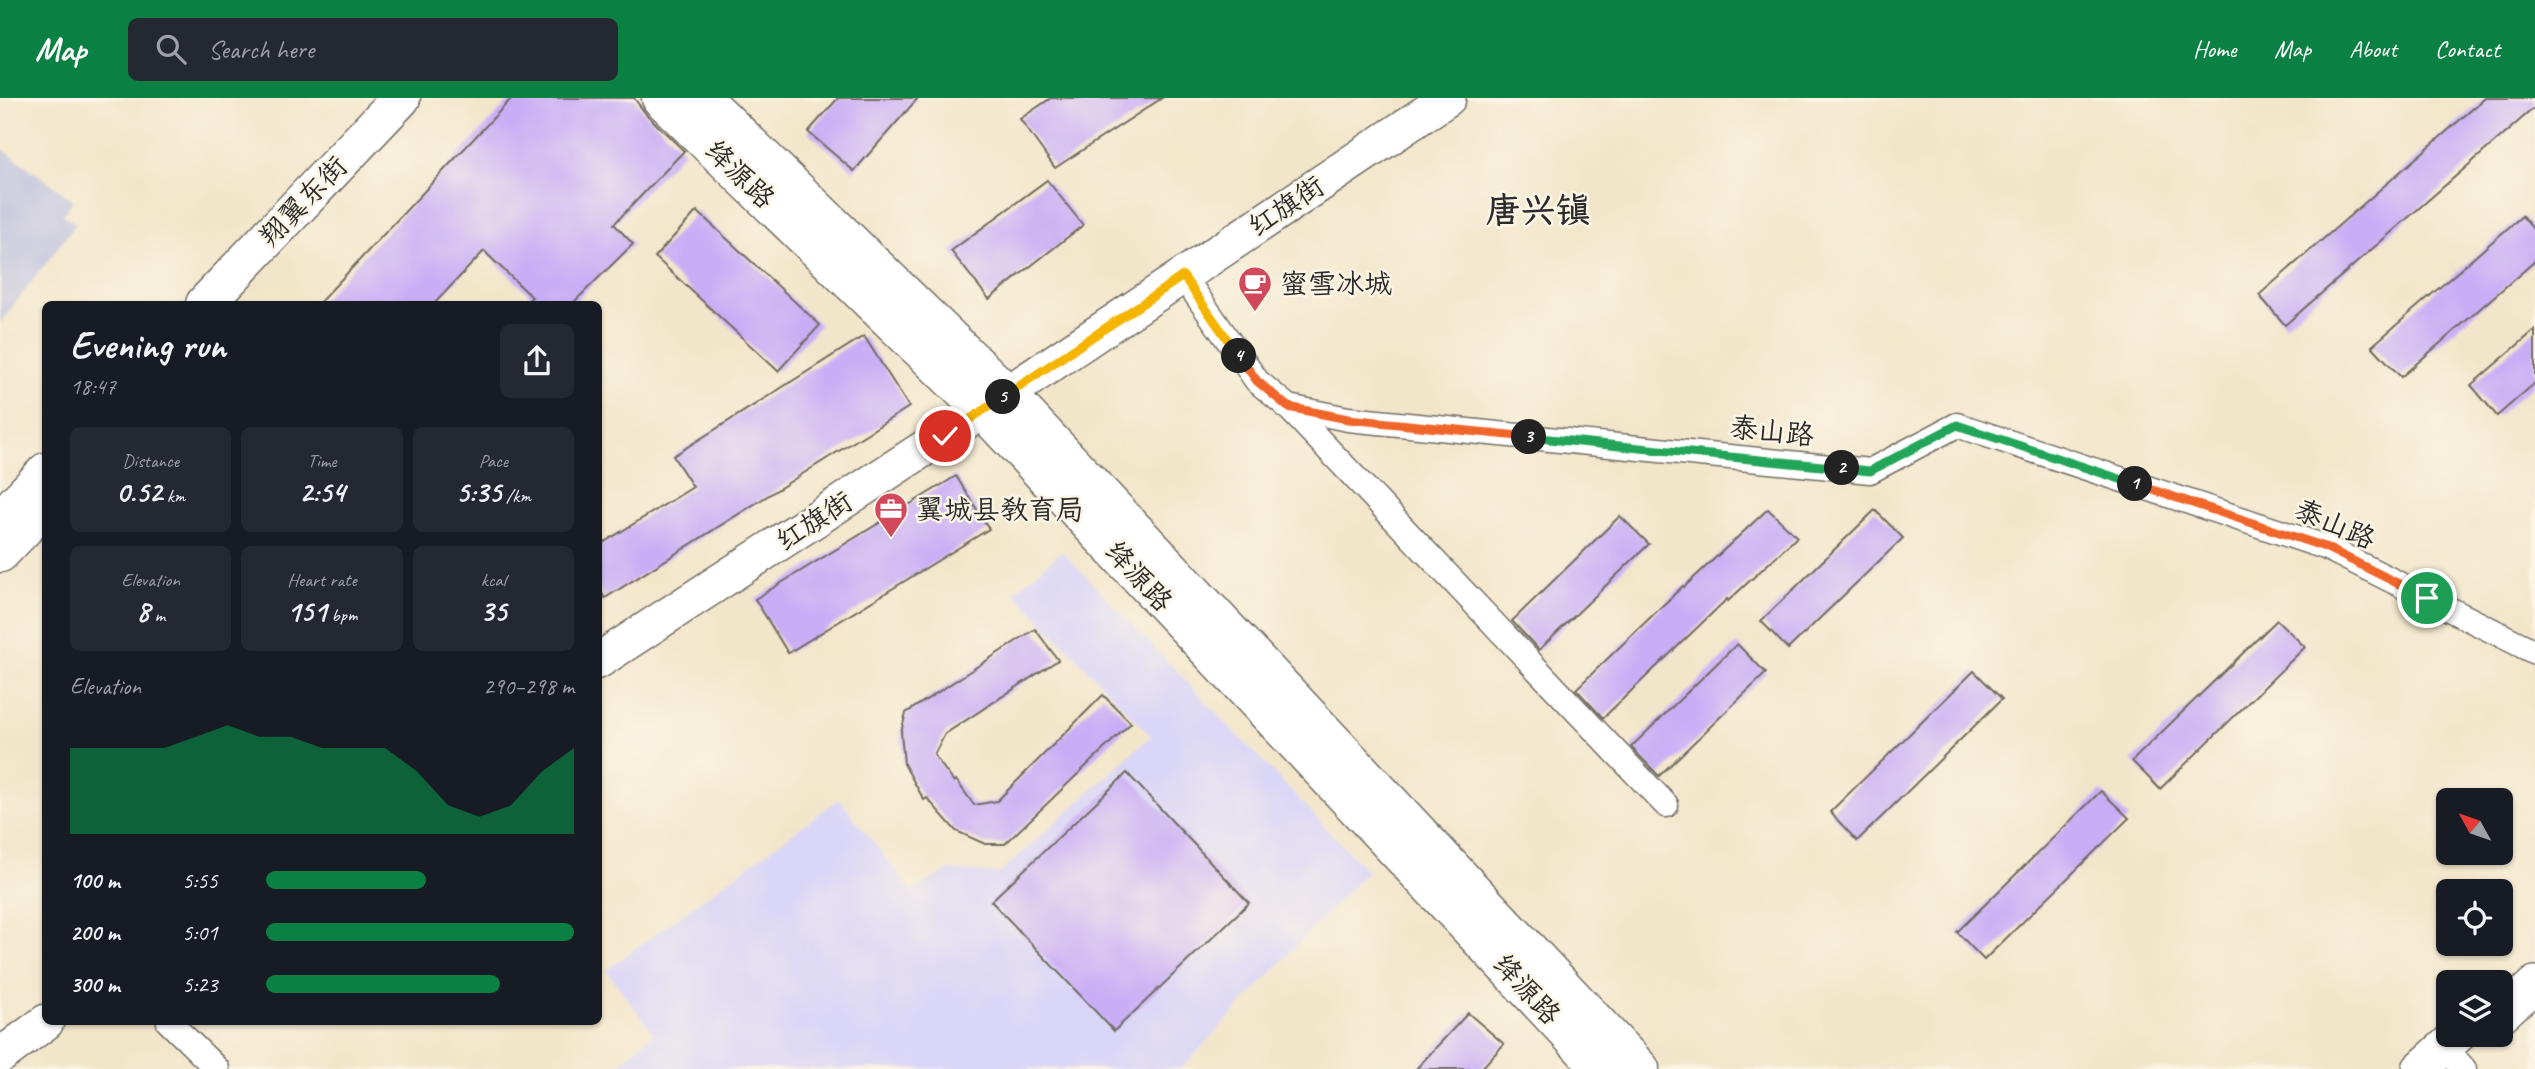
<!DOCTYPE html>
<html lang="en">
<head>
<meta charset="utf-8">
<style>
	:root { --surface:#171b24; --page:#242831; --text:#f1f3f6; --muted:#9ea1a6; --accent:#0b8043 }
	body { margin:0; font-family:Caveat,"LXGW WenKai TC",sans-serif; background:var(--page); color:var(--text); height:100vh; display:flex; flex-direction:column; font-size:26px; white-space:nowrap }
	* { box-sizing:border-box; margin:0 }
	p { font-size:23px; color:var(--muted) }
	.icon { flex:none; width:38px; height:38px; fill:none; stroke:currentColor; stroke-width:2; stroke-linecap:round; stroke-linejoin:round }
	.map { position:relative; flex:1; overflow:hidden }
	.side { position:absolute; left:42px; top:203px; width:560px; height:724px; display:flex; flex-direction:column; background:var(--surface); border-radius:10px; box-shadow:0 2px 5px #0004 }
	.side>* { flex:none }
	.needle { width:46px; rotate:310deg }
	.controls { position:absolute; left:2436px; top:690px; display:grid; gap:14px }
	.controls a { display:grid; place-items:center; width:77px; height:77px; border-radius:10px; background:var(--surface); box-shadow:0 2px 5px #0004; font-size:35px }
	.pin { position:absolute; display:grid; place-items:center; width:60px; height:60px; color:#fff; margin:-30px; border:4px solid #fff; border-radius:50%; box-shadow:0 2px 7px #0007 }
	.km { position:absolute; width:35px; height:35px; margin:-18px; border-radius:50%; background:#222; color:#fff; font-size:19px; line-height:35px; text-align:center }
	.round { display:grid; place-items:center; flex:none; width:74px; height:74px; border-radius:10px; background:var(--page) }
	.summary { display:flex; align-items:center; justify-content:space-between; height:119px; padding:0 28px }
	h1 { font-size:38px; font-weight:800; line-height:52px }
	.metrics { display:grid; grid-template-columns:repeat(3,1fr); gap:10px; height:119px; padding:7px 28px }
	.metrics div { display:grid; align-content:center; border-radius:10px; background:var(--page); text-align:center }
	.metrics b { font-size:30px; font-weight:800 }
	.metrics small { font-size:19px; font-weight:400 }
	.metrics p { font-size:19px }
	.chart { height:196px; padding:14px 28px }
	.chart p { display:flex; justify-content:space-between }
	.chart svg { width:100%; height:126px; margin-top:7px; fill:var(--accent); opacity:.7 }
	ul { padding:0 28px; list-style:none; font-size:23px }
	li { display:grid; grid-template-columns:112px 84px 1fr; align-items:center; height:52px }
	li i { height:18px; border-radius:9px; background:var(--accent) }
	header { display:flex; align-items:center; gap:42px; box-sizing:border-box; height:98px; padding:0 35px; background:var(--accent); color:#fff }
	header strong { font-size:33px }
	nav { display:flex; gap:38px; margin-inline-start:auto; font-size:24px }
	.search { width:490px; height:63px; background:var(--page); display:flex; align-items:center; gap:18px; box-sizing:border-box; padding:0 24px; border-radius:10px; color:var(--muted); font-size:26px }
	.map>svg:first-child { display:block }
	.built { fill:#dad6f7 }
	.industrial { fill:#c0c2dd }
	.building { fill:#c8aef6 }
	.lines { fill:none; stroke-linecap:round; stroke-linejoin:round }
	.minor-casing { stroke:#716c63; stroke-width:27 }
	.secondary-casing { stroke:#716c63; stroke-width:38 }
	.primary-casing { stroke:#716c63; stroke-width:41 }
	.trunk-casing { stroke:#716c63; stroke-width:41 }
	.minor { stroke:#fff; stroke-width:24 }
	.secondary { stroke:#fff; stroke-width:35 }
	.primary { stroke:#fff; stroke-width:38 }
	.trunk { stroke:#fff; stroke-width:38 }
	.split-1-casing { stroke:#fff; stroke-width:14 }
	.split-2-casing { stroke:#fff; stroke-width:14 }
	.split-3-casing { stroke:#fff; stroke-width:14 }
	.split-4-casing { stroke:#fff; stroke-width:14 }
	.split-5-casing { stroke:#fff; stroke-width:14 }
	.split-6-casing { stroke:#fff; stroke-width:14 }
	.split-1 { stroke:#f0652b; stroke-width:9 }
	.split-2 { stroke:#22a559; stroke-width:9 }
	.split-3 { stroke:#22a559; stroke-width:9 }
	.split-4 { stroke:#f0652b; stroke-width:9 }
	.split-5 { stroke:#f5b400; stroke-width:9 }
	.split-6 { stroke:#f5b400; stroke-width:9 }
	.labels { text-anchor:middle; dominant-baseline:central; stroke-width:5; stroke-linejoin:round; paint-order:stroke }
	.street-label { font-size:28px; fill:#2b2b2b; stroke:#fcf5e5 }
	.poi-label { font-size:28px; fill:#2b2b2b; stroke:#fcf5e5; text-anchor:start }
	.district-label { font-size:35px; font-weight:bold; fill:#2b2b2b; stroke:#fcf5e5 }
</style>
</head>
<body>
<header>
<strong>Map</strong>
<div class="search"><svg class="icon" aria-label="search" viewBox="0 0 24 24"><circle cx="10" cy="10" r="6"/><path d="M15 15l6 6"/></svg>Search here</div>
<nav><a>Home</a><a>Map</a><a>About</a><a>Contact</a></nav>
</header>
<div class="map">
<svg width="2535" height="971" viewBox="0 0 2535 971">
	<rect width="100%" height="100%" fill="#fcf5e5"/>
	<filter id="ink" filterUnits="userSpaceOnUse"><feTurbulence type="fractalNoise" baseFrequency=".0143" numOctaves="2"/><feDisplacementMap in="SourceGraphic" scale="14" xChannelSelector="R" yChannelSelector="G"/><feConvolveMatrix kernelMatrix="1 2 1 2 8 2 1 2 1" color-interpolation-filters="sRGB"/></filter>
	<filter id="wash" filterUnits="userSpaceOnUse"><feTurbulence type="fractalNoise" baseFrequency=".00686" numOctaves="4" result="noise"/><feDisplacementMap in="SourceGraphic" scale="28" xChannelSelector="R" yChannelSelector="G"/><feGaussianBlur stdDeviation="1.57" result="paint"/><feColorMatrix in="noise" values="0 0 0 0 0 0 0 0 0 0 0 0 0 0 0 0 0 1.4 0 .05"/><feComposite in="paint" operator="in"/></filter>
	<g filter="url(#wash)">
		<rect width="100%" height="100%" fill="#f2e6ca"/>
		<path class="built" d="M1062,453L1367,773L1181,971H614L653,935L606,872L839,701L912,793L949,772L999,776L1151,638L1014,494Z"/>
		<path class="industrial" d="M0,49L73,102L63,117L76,126L0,225Z"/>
		<g id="blocks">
			<g class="building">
				<path d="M512,0H634L646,16L684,53L614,126L633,146L572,206H524L532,199L484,153L434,206H318Z"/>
				<path d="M838,0H918L854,73L808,34Z"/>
				<path d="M1051,0H1162L1055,70L1020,21Z"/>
				<path d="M2485,0H2535V9L2285,227L2259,197Z"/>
				<path d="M1047,82L1083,127L989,201L951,153Z"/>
				<path d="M697,113L820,227L778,273L655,159Z"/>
				<path d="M2522,118L2535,133V163L2401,279L2372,248Z"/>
				<path d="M2535,232V285L2497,318L2471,287Z"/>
				<path d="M864,238L909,309L605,500L598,489V448L693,389L673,358Z"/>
				<path d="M956,378L989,431L788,555L755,501Z"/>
				<path d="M1768,411L1797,439L1728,503L1727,501L1603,620L1576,591L1683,488L1684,489Z"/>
				<path d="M1875,412L1903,440L1788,551L1761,523Z"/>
				<path d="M1620,418L1649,446L1539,552L1512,523Z"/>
				<path d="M2277,522L2305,549L2160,691L2132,663Z"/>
				<path d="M1035,531L1058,562L945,636L934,657L954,684L956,682L974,707L997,703L1103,597L1131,625L1005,746H985L956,733L927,700L924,702L904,666L901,634L906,615Z"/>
				<path d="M1737,546L1766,575L1659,678L1631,649Z"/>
				<path d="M1974,573L2002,601L1857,743L1830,714Z"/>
				<path d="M1127,675L1249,805L1114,933L991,803Z"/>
				<path d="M2101,693L2129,720L1984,862L1957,834Z"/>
				<path d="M1468,915L1504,946L1481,971H1416Z"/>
			</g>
		</g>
	</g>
	<g filter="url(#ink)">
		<use href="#blocks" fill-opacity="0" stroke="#716c63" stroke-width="2"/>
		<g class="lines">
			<g class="minor-casing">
				<g id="minor">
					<path d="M1183,178L1257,283L1288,309L1348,321L1870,373L1957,327L2325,449L2535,554"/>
					<path d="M1288,309L1666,707"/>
					<path d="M169,924L217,971"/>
					<path d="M2444,949L2464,971"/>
				</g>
			</g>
			<g class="secondary-casing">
				<g id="secondary">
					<path d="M598,563L983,312L1448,0"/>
					<path d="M2501,917L2535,886"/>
					<path d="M0,958L46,924"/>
					<path d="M2420,971L2459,936"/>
				</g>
			</g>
			<g class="primary-casing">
				<g id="primary">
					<path d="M205,206L401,0"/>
					<path d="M4,418L46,374"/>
					<path d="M0,455L46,407"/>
				</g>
			</g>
			<g class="trunk-casing">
				<g id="trunk">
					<path d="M661,0L983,312L1602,971"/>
					<path d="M702,0L1004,293L1640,971"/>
				</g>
			</g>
			<use href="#minor" class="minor"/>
			<use href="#secondary" class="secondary"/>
			<use href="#primary" class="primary"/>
			<use href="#trunk" class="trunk"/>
		</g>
	</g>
	<g class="lines" filter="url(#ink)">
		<g class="split-1-casing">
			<path id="split-1" d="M2135,386L2325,449L2427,500"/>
		</g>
		<g class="split-2-casing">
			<path id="split-2" d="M1842,370L1870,373L1957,327L2135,386"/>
		</g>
		<g class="split-3-casing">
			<path id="split-3" d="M1529,339L1842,370"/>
		</g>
		<g class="split-4-casing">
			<path id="split-4" d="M1239,258L1257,283L1288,309L1348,321L1529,339"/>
		</g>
		<g class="split-5-casing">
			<path id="split-5" d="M1003,299L1183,178L1239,258"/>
		</g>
		<g class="split-6-casing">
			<path id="split-6" d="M945,338L1003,299"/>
		</g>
		<use href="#split-1" class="split-1"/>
		<use href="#split-2" class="split-2"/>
		<use href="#split-3" class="split-3"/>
		<use href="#split-4" class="split-4"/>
		<use href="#split-5" class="split-5"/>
		<use href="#split-6" class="split-6"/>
	</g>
	<defs>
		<g id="cafe-pin" transform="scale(1.75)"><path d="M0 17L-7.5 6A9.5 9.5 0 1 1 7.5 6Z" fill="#d1495b" stroke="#fcf5e5"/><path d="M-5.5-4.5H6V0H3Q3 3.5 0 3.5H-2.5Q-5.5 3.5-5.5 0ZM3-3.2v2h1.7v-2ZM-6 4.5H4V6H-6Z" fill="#fff"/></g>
		<g id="office-pin" transform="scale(1.75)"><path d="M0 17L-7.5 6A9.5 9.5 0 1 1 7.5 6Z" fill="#d1495b" stroke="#fcf5e5"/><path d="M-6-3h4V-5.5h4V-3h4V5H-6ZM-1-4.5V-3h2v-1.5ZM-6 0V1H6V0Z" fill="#fff"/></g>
	</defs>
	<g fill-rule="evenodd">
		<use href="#cafe-pin" x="1255" y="185"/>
		<use href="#office-pin" x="891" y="411"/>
	</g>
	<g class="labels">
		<g class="street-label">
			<text transform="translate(740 76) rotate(44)">绛源路</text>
			<text transform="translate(303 103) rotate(-46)">翔翼东街</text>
			<text transform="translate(1286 108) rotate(-34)">红旗街</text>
			<text transform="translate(1772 333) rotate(6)">泰山路</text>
			<text transform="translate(814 423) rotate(-33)">红旗街</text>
			<text transform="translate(2335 426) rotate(23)">泰山路</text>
			<text transform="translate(1139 478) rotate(47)">绛源路</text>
			<text transform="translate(1527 891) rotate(47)">绛源路</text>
		</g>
		<g class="poi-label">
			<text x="1280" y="185">蜜雪冰城</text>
			<text x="916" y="411">翼城县教育局</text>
		</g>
		<g class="district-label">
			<text x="1538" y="112">唐兴镇</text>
		</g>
	</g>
</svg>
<div class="controls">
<a><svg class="needle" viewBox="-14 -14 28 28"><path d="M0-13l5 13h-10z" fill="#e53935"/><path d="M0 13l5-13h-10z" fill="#9ea1a6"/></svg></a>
<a><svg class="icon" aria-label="locate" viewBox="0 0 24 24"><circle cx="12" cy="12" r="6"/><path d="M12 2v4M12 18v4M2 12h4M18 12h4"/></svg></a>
<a><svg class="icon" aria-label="layers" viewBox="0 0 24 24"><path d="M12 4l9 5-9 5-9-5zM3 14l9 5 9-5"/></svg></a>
</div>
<div class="pin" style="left:2427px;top:500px;background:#1e9e55"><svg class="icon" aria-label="arrive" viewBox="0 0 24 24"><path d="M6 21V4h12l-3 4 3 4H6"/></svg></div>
<div class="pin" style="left:945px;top:338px;background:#d93025"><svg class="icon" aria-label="check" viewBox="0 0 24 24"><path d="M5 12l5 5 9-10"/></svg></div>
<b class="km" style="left:2135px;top:386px">1</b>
<b class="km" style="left:1842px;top:370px">2</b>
<b class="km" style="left:1529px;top:339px">3</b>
<b class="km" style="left:1239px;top:258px">4</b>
<b class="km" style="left:1003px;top:299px">5</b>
<section class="side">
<div class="summary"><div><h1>Evening run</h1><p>18:47</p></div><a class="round"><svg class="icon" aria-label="share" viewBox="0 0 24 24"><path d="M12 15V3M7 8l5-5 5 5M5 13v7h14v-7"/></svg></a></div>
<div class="metrics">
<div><p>Distance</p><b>0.52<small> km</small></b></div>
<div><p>Time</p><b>2:54</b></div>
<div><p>Pace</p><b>5:35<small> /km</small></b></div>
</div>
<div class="metrics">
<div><p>Elevation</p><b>8<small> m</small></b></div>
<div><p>Heart rate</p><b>151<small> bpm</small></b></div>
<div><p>kcal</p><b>35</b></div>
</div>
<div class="chart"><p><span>Elevation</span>290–298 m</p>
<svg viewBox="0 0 160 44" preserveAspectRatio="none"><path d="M0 44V14L10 14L20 14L30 14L40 10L50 6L60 10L70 10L80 14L90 14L100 14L110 22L120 34L130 38L140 34L150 22L160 14V44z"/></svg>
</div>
<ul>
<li><b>100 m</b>5:55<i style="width:52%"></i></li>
<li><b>200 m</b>5:01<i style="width:100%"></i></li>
<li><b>300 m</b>5:23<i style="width:76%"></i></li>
</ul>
</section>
</div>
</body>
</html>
